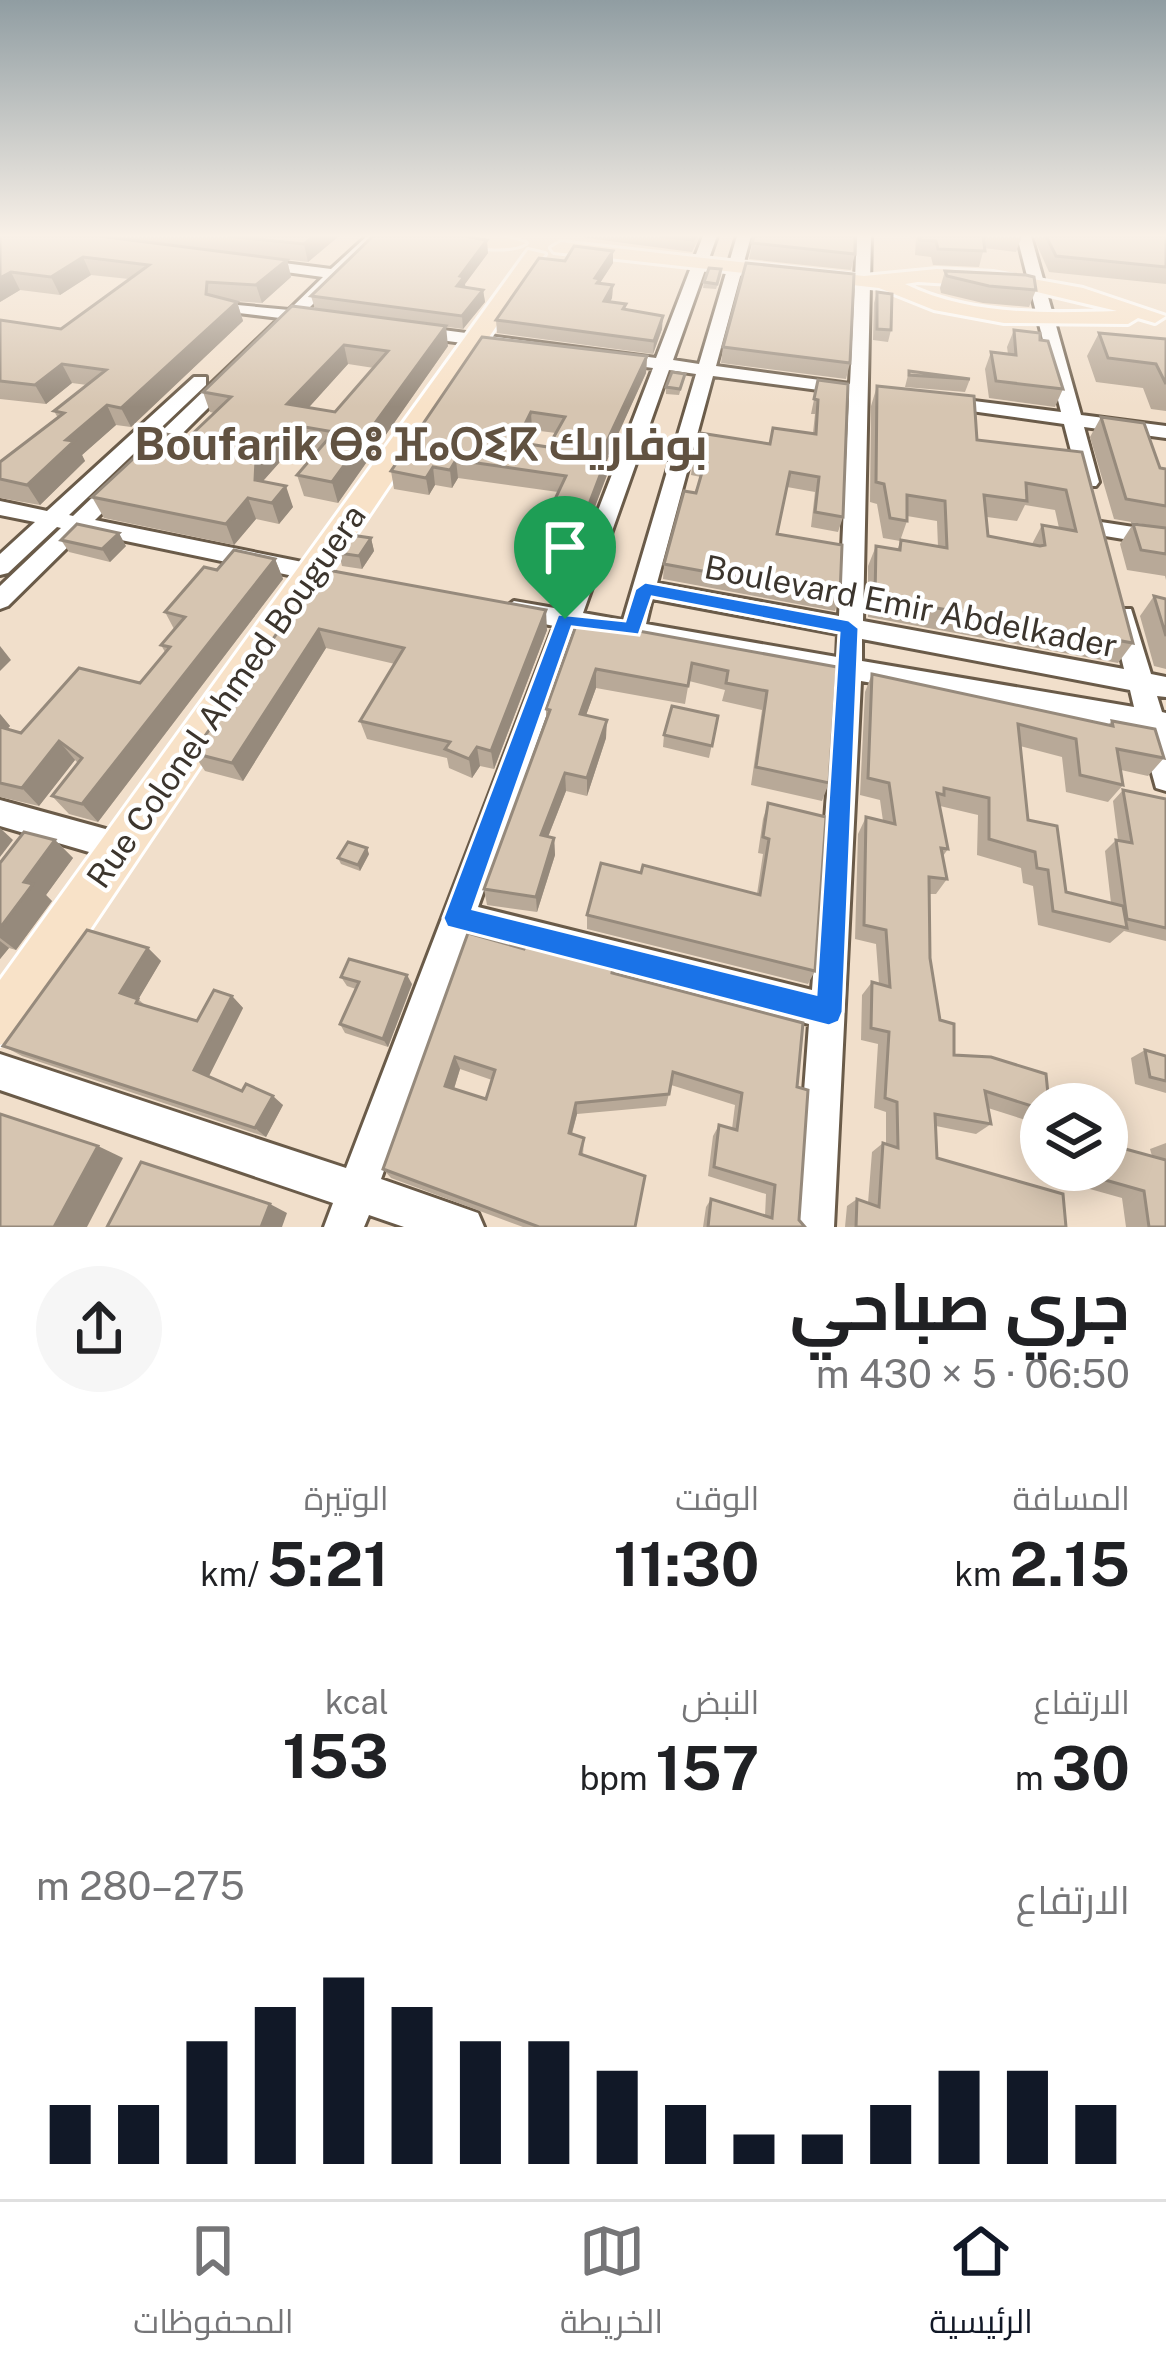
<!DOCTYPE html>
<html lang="ar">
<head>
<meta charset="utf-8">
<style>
	:root { --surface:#fff; --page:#f6f6f6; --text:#202124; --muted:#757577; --line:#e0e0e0; --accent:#111827 }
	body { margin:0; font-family:"Public Sans",Cairo,"Noto Sans Tifinagh",sans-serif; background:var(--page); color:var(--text); direction:rtl; height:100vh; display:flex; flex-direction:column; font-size:45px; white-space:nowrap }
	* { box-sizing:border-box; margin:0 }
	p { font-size:39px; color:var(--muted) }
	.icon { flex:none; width:66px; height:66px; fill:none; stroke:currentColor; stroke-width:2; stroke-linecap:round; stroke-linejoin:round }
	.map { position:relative; height:1227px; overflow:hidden; direction:ltr }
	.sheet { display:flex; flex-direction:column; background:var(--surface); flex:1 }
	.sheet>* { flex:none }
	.buttons { position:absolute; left:1020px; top:1083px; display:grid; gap:24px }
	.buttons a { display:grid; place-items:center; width:108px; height:108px; border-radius:50%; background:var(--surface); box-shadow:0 6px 30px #0003; font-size:60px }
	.pin { position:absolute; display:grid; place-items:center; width:102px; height:102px; color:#fff; margin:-123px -51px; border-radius:50% 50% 50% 0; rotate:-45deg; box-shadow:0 0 12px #0007 }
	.pin .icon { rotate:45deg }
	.round { display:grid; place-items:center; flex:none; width:126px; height:126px; border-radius:63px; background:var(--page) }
	.summary { display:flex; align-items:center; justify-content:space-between; height:204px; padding:0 36px }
	h1 { font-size:66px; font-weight:700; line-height:90px }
	.stats { display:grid; grid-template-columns:repeat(3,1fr); gap:18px; height:204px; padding:12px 36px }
	.stats div { display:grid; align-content:center }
	.stats b { font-size:60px; font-weight:700 }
	.stats small { font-size:33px; font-weight:400 }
	.stats p { font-size:33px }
	.chart { height:336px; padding:24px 36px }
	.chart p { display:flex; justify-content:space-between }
	.chart svg { width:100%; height:216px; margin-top:12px; stroke:var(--accent); stroke-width:6 }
	.tabs { display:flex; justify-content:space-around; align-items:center; height:168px; border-top:3px solid var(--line); background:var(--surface); font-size:33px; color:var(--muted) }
	.tabs a { display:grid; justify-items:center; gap:6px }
	.tabs .active { color:var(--accent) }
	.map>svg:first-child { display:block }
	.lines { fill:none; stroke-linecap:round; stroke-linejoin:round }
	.minor-casing { stroke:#6a5b49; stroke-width:6 }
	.major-casing { stroke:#fff; stroke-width:6 }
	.minor { fill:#fff; fill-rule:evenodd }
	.major { fill:#f8e2c8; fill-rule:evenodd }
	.wall { fill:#b8a998; fill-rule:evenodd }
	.shaded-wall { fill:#968a7c }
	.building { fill:#d6c5b1; stroke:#968a7c; stroke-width:3; fill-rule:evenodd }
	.route { fill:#1a73e8; stroke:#fff; stroke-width:3; fill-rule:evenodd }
	.labels { text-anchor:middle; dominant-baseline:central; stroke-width:9; stroke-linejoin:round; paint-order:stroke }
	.street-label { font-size:33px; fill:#3c352d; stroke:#fff }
	.district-label { font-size:45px; font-weight:bold; fill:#615241; stroke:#fff }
</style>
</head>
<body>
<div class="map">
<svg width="1166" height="1227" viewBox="0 0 1166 1227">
	<rect width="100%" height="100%" fill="#f1dfcb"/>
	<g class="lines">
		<g class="minor-casing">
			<g id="minor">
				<path d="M72,236L331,269L367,236H381L305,312L656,358L703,236H717L673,360L699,364L737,236H751L716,366L850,384L857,236H871L863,621L1124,669L1111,615L1115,609H1131L1151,674L1166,677V697L1157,696L1162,712L1166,713V791L1156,788L1140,730L861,681L834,1227H794L809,1024L468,937L381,1179L478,1213L484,1227H404L369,1215L364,1227H324L333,1203L0,1090V1054L346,1168L554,626L506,616L502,610L514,601L560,609L653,368L296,321L95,520L327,567L338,575L335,581L327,583L83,532L8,606L0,609V586L61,528L57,527L8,573L0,575V554L35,522L0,515V501L47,511L194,377H206V385L69,515L73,516L280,318L222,311L216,309V303L289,310L323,277L75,244L68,240ZM669,370L696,374L623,620L583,613ZM713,376L849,394L839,616L657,583ZM652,599L838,634L837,657L646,624ZM577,630L836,676L812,990L478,907ZM862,639L1130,690L1134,707L862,661Z"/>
				<path d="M1017,236H1031L1081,415L1166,426V438L1084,427L1099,482L1096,486H1082L1079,482L1064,424L942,407L933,402L942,397L1061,412Z"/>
				<path d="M1101,522L1166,532V546L1093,534L1090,529Z"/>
				<path d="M0,800L120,833L131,837L135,847L131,857L120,861L0,826Z"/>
			</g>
		</g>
		<g class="major-casing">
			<g id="major">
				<path d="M442,236H500L526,243C508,254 459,247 442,236Z"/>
				<path d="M561,242L864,276L937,269L993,272L1083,288L1166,316L1155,323L1138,318L1128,324L1004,323L934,310L879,288L554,252L551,248ZM918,282L1020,288L1117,311C1046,313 970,316 905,284Z"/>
				<path d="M528,250L545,254L17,1038L0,1045V980Z"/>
			</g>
		</g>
		<use href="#minor" class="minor"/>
		<use href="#major" class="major"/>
	</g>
	<g class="wall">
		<path d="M0,236H339L308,262L197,248L287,260L291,277L262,303L232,301L237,302L243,321L131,427L116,425L82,455L85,461L40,505L0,498V462L58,418L54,411L87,385L72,383L46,404L0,399V320L61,329L129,279L91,275L60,295L20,290L0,302Z"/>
		<path d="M572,236H700L692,252Z"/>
		<path d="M754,236L855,254L851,270L749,259Z"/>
		<path d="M900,236H1022L1016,252L984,248L979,267L933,265L931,257L915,255L916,238Z"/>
		<path d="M1033,236H1166V284L1049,272Z"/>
		<path d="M613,251V263L600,283L613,285L612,298L610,302L626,304L625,310L662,329L653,354L497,333L496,320L565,261Z"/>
		<path d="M488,253L465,284V287L483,290L485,302L463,329L315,309L311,296Z"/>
		<path d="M945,271L1036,290L1029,307L983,303L941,293L940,288Z"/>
		<path d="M721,275L716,289L703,288L704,282Z"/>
		<path d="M877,292L891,330L888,342L873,340L874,303Z"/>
		<path d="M292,306L448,346L338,503L304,496L297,475L319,449L295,445L263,481L293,507L279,524L256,519L234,545L104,518L92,497L188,438L214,413L210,412L203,392ZM348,364L374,368L335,412L308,408Z"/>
		<path d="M1014,330L1040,340L1063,389L1055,407L989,398L985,369L991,352L1008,354L1007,347Z"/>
		<path d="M1099,333L1166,339V411L1151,409L1143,388L1096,382L1087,356Z"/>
		<path d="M723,347L850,363L846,379L721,363Z"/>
		<path d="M647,356L646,373L607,457V475L583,538L549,531L548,514L558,492L458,478L452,488L435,485L429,495L394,489L391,471ZM532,430L556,433L548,447L526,443Z"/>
		<path d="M909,371L970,379L965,392L905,387Z"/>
		<path d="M685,374L679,395L666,394V387Z"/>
		<path d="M818,380L843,517L838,532L811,527L815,492L787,487L777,534L840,596L835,611L663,579L664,564L701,477L691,475L693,460L813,433L815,414H811Z"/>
		<path d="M877,386L977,440L1082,452L1133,643L1118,663L868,617V566L876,546L897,550L901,540L938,547L937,521L907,516V521L900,541L883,538L877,504L870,502L871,406ZM1025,505L1055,510L1059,528L1042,525L1032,544L988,536L987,517L1017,521Z"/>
		<path d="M1101,417L1160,468L1166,469V580L1165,576L1127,570L1120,544L1133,524L1154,526L1114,519L1090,437Z"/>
		<path d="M371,538L374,551L362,569L342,566L339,553Z"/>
		<path d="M61,540L126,546L110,562L69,552Z"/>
		<path d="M275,559L283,579L98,822L69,814L52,796L78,763L75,760L39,806L0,797V714L10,726L7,729L21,733L140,683L165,652L161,645L174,629L165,612L217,570Z"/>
		<path d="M322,569L547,630L494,769L480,766L472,778L449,768L447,758L367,739L360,721L395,664L326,648L243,781L205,771L193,753Z"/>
		<path d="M1154,596L1166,599V669L1154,666L1140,616Z"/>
		<path d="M578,620L837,667L829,783L822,801L751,785L762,710L722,701L725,690L689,681L685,704L596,688L586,715L606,738L587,796L566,791L548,837L554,838L555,855L537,912L487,905L484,889L546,719V709Z"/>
		<path d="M872,674L1108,725L1112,721L1164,758L1148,776L1121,770L1123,785L1108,802L1066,792L1062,757L1020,746L1028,820L1066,892L1111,903L1105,851L1116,840H1118L1113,801L1123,790L1166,799V941L1124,931L1110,943L1038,925L1033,886L1023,883L1021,868L977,855L978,815L940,806L948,849L943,856L947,879L936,894H929L930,958L940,1020L954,1055L1041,1104V1117L1032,1122L988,1108L991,1124L976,1134L936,1126L937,1158L1066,1227H845L847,1206L857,1199L868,1203L872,1152L883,1143L886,1144V1112L874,1108L878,1044L861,1040L862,995L872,982L879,984L876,944L855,939L858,834L866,817L883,821L880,800L860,795L865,692Z"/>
		<path d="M718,716L709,758L663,747L664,735Z"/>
		<path d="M768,803L815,971L808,984L587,929V915L641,873L757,894L763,854L758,853L763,819Z"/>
		<path d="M55,840L73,858L46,895L52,901L16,950L9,948L0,959V863Z"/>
		<path d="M369,854L360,871L341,864L338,858Z"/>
		<path d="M148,948L161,961L138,999L146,1006L197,1021L232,996L243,1008L209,1076L242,1091L283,1105L266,1137L22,1056L3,1046Z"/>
		<path d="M524,949L614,963V973L797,1087L799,1220L805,1227H703L706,1207L711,1199L765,1216L766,1194L708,1176L713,1136L719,1125L732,1129L735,1105L671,1085L666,1106L577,1114L572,1134L584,1138L583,1155L635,1227H523L391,1178L383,1169ZM460,1069L492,1080L486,1099L454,1089Z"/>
		<path d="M341,977L412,984L388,1047L345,1033L340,1024L356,989L347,986Z"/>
		<path d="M1145,1050L1166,1056V1093L1135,1084L1131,1058Z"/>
		<path d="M1166,1143V1227H1126L1122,1198L1047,1177L1046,1170H1107L1152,1156L1150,1149Z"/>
	</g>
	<g class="shaded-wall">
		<path d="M314,236H339L308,262L304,244Z"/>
		<path d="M487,240L488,253L465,284L466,290L457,286L460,276Z"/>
		<path d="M613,251V263L600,283V292L595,278Z"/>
		<path d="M83,257L91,275L60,295L51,277Z"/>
		<path d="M287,260L291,277L262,303L256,285Z"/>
		<path d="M11,272L20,290L0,302V278Z"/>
		<path d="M613,285L612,298L604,314V301Z"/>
		<path d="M483,290L485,302L463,329L462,316Z"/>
		<path d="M237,302L243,321L131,427L121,408Z"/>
		<path d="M663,316L662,329L653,354L654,341Z"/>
		<path d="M446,326L448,346L338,503L332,482Z"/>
		<path d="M344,345L348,364L293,425L287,404Z"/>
		<path d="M647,356L646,373L600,474V456Z"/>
		<path d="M62,364L72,383L46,404L35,385Z"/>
		<path d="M107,405L116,425L82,455L85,461L40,505L27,485L66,440Z"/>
		<path d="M531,412L532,430L518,459L516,442Z"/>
		<path d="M288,424L295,445L263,481L255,480L256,460Z"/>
		<path d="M607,457V475L583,538V520Z"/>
		<path d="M456,460L458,478L452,488L450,470Z"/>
		<path d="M433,467L435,485L429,495L426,478Z"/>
		<path d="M286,486L293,507L279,524L272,503Z"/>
		<path d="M248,498L256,519L234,545L226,524Z"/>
		<path d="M119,533L126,546L110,562L102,549Z"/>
		<path d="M371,538L374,551L362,569L359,556Z"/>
		<path d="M275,559L283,579L98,822L82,804Z"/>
		<path d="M546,610L547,630L494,769L491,751Z"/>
		<path d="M319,629L326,648L243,781L232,763Z"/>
		<path d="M0,646L11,660L0,671Z"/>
		<path d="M596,669V688L580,732V714Z"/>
		<path d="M0,714L10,726L0,737Z"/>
		<path d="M607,720L606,738L587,796V778Z"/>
		<path d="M59,741L75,760L39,806L22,788Z"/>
		<path d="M477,747L480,766L472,778L469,759Z"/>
		<path d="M565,773L566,791L542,852L541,835Z"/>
		<path d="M0,828L13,840L0,857Z"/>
		<path d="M554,838L555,855L537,912L536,897Z"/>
		<path d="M55,840L73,858L46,895L52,901L16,950L0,938V928L24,882Z"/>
		<path d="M367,848L369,854L360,871L358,865Z"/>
		<path d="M0,941L9,948L0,959Z"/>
		<path d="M148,948L161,961L135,1005L120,993Z"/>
		<path d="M407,975L412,984L388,1047L383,1039Z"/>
		<path d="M232,996L243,1008L207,1080L194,1070Z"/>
		<path d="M455,1057L460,1069L451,1098L445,1086Z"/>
		<path d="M273,1096L283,1105L266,1137L255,1128Z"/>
		<path d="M576,1103L577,1114L569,1143V1133Z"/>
		<path d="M98,1146L123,1158L87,1227H54Z"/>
		<path d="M270,1204L287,1213L282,1227H261Z"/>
	</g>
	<g class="building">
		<path d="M0,236H99L287,260L256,285L207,282L206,294L237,302L121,408L107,405L66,440L74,441L27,485L0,479V462L64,413L54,411L106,370L62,364L35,385L0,381V320L61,329L149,265L83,257L51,277L11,272L0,278Z"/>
		<path d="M229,236H314L304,244Z"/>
		<path d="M373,236H464L487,240L460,276L464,277L457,286L483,290L462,316L311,296Z"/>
		<path d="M661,236H695L693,240Z"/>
		<path d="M754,236H855V254L752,243Z"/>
		<path d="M920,236H983L985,251L938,249L936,241L920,240Z"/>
		<path d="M1046,236H1166V267L1056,256Z"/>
		<path d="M574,246L613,251L595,278L600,279L597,283L613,285L604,301L626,304L623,309L663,316L654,341L496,320L539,258L565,261Z"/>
		<path d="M746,263L854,274L850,363L723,347Z"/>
		<path d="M709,268L721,269L717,284L704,282Z"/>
		<path d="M945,271L1026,275L1034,277L1036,290L989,286L947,276Z"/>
		<path d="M877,292L892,294L891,330L877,329Z"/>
		<path d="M292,306L446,326L332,482L297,475L334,432L288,424L256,460L255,480L286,486L272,503L248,498L226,524L92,497L161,433L188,438L231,397L203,392ZM344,345L388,351L335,412L287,404Z"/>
		<path d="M1014,330L1040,333V340L1048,341L1063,389L996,381L991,352L1016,355Z"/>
		<path d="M1099,333L1166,339V384L1156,364L1108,358Z"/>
		<path d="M482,337L647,356L600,456L607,457L583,520L548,514L566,476L456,460L450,470L433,467L426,478L391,471ZM531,412L565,417L548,447L516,442Z"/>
		<path d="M909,371L970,379L909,375Z"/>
		<path d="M672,372L685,374L680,389L666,387Z"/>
		<path d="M818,380L848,384L843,517L815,512L819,477L790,472L777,534L842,545L840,596L664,564L684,491L696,493L705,462L693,460L700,433L770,444L773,428L816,434L818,400L814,399Z"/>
		<path d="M877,386L974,396L977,440L1082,452L1133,643L875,597L876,546L900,550L901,540L947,548L945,501L907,495V521L890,518L884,484L876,482ZM1026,483L1066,490L1076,531L1042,525L1045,545L1040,546L988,536L984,495L1027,501Z"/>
		<path d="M1101,417L1144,423L1160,468L1166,469V506L1126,499Z"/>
		<path d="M77,524L119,533L102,549L61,540Z"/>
		<path d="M1133,524L1166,528V554L1141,550Z"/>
		<path d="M351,535L371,538L359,556L339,553Z"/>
		<path d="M234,550L275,559L82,804L52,796L82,758L59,741L22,788L0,783V727L21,733L79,668L140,683L170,647L161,645L185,617L165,612L204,567L217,570Z"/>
		<path d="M322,569L546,610L491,751L477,747L469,759L445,749L450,742L360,721L404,648L319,629L232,763L193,753Z"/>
		<path d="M1154,596L1166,599V636Z"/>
		<path d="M578,620L837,667L829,783L756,767L767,691L726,683L728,671L692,663L688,686L596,669L580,714L607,720L587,778L565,773L541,835L554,838L536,897L484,889L550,710L546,709Z"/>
		<path d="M872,674L1113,726L1112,721L1155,729L1164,758L1117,749L1123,785L1080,775L1076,739L1018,724L1028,820L1057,826L1066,892L1123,906L1127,928L1053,911L1048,870L1037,868L1035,852L989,839V798L944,788V795L937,793L948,849L941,848L947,879L929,877L930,958L940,1020L954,1024V1055L991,1057L1046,1074L1049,1104H1041V1109L985,1091L991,1124L935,1114L937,1158L1063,1194L1066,1227H856L857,1199L879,1207L883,1143L898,1148L897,1102L885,1098L889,1032L871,1028L872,982L890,987L886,930L864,925L866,817L895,824L889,783L868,778Z"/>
		<path d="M672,706L718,716L712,746L664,735Z"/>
		<path d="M1123,790L1166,799V928L1127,919L1116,840L1132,843Z"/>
		<path d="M768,803L826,817L815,971L587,915L601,863L641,873L643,865L760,895L769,839L763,837Z"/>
		<path d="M24,832L55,840L24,882L33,884L0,928V863Z"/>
		<path d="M348,842L367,848L358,865L338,858Z"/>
		<path d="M87,930L148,948L120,993L138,999L136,1003L197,1021L214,990L232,996L194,1070L242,1091L246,1084L273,1096L255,1128L3,1046Z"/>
		<path d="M468,933L524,949L526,945L614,963L612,973L803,1023L797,1087L808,1090L799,1220L805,1227H708L711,1199L772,1218L775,1185L714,1167L719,1125L737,1130L742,1093L673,1072L669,1094L576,1103L569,1133L584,1138L580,1154L645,1176L635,1227H539L383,1169ZM455,1057L495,1070L486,1099L445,1086Z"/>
		<path d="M349,959L407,975L383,1039L340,1024L359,982L341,977Z"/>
		<path d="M1145,1050L1166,1056V1081L1150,1077Z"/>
		<path d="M0,1114L98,1146L54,1227H0Z"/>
		<path d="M1107,1144L1166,1160V1227H1149L1144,1191L1070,1170H1107Z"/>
		<path d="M141,1162L270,1204L261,1227H107Z"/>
	</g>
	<linearGradient id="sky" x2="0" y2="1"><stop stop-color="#909da2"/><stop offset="0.58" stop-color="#f9f1e8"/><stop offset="1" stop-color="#f9f1e8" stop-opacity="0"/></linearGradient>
	<rect width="1166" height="407" fill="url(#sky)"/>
	<path class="route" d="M645,582L849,620L859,628L843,1012L839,1022L829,1026L447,927L443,918L558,614L625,621L635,589ZM652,597L839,633L816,994L473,909L572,627L639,635Z"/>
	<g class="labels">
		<g class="street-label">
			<text transform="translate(911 606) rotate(11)">Boulevard Emir Abdelkader</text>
			<text transform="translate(226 696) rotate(-55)">Rue Colonel Ahmed Bouguera</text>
		</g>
		<g class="district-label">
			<text x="421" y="443">Boufarik ⴱⵓ ⴼⴰⵔⵉⴽ بوفاريك</text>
		</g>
	</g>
</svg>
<div class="buttons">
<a><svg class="icon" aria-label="layers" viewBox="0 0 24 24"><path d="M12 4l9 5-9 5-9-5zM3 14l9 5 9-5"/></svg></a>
</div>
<div class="pin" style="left:565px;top:619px;background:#1e9e55"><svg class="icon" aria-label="arrive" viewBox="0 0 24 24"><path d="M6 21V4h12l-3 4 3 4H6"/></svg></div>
</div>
<section class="sheet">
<div class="summary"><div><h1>جري صباحي</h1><p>06:50 · 5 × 430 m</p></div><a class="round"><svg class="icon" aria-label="share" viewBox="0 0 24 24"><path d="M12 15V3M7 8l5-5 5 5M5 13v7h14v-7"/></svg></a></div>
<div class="stats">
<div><p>المسافة</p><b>2.15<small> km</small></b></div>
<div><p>الوقت</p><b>11:30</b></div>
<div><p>الوتيرة</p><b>5:21<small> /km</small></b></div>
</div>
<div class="stats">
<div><p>الارتفاع</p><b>30<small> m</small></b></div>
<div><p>النبض</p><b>157<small> bpm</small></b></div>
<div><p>kcal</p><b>153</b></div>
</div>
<div class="chart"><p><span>الارتفاع</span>275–280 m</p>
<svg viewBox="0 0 160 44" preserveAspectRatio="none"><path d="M5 44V32M15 44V32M25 44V19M35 44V12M45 44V6M55 44V12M65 44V19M75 44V19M85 44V25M95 44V32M105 44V38M115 44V38M125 44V32M135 44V25M145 44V25M155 44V32"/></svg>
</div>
</section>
<nav class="tabs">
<a class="active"><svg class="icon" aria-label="home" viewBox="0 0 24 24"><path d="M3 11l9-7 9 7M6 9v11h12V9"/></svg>الرئيسية</a>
<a><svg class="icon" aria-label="map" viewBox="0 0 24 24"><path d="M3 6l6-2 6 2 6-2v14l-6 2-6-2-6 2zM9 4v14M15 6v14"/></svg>الخريطة</a>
<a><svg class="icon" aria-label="saved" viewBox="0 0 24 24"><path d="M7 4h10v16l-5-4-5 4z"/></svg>المحفوظات</a>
</nav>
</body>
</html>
